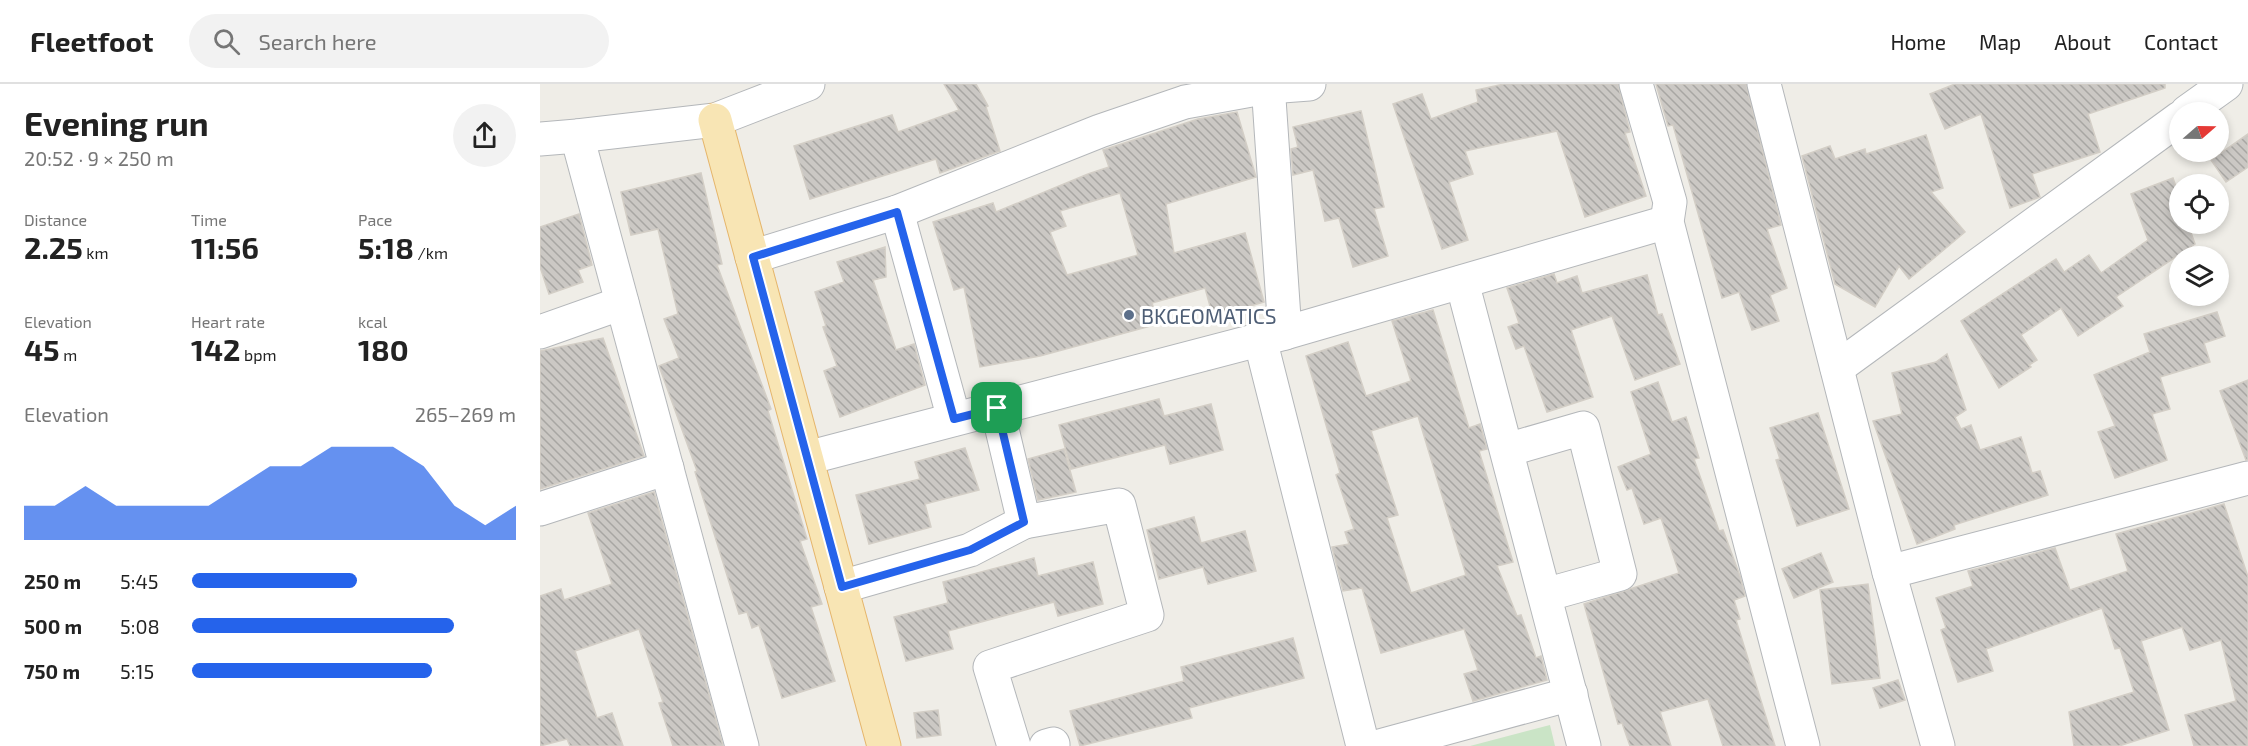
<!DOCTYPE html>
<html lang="en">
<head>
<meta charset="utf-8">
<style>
	:root { --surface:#fff; --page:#f2f2f2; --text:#222; --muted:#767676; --line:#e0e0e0; --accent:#2563eb }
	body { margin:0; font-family:"Exo 2",sans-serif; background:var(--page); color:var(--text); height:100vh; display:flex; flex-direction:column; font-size:22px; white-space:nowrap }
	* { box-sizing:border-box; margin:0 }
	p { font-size:20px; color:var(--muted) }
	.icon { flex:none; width:33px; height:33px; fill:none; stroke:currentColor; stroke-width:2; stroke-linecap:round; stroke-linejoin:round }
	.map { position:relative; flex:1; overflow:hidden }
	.panel { display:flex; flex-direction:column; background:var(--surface); width:540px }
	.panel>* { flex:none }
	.needle { width:39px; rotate:70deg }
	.buttons { position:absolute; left:1629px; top:18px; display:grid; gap:12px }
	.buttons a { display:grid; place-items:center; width:60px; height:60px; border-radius:50%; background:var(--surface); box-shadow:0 3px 9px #0003; font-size:30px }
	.pin { position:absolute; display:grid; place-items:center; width:51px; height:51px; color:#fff; margin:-26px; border-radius:12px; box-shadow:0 3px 9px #0006 }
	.round { display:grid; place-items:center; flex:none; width:63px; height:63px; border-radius:32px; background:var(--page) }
	.overview { display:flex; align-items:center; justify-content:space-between; height:102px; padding:0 24px }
	h1 { font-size:33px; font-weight:700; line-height:45px }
	.stats { display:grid; grid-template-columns:repeat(3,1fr); gap:9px; height:102px; padding:6px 24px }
	.stats div { display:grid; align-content:center }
	.stats b { font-size:30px; font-weight:700 }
	.stats small { font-size:16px; font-weight:400 }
	.stats p { font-size:16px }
	.chart { height:168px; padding:12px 24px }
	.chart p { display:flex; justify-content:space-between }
	.chart svg { width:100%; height:108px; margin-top:6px; fill:var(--accent); opacity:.7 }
	ul { padding:0 24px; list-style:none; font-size:20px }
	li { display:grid; grid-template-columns:96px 72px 1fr; align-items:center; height:45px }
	li i { height:15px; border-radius:8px; background:var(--accent) }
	header { display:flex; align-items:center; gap:36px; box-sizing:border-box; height:84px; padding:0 30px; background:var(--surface); border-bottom:2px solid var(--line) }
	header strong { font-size:28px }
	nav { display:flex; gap:33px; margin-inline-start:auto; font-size:21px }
	.search { width:420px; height:54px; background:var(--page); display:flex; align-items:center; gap:15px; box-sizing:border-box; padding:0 21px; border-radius:33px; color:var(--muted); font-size:22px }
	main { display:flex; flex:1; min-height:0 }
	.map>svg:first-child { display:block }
	.park { fill:#cae4c6 }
	.building { fill:url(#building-back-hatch); stroke:#d3cec6; stroke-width:1.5; fill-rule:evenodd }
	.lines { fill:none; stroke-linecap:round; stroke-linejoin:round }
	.minor-casing { stroke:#b4b7ba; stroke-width:35 }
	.major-casing { stroke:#e5b56b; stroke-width:35 }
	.minor { stroke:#fff; stroke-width:33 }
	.major { stroke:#f8e5b4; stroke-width:33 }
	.route-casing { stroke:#fff; stroke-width:12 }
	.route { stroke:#2563eb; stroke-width:8 }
	.service-dot { fill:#5c6f8a; stroke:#fff; stroke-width:2 }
	.labels { text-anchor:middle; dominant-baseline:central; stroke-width:6; stroke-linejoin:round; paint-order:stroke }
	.service-label { font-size:21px; fill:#4e5e75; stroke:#fff; text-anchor:start }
</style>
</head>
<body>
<header>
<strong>Fleetfoot</strong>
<div class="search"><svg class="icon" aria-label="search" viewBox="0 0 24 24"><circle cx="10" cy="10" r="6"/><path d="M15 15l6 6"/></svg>Search here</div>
<nav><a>Home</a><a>Map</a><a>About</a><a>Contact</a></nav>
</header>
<main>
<section class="panel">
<div class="overview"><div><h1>Evening run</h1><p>20:52 · 9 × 250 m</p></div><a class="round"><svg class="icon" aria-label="share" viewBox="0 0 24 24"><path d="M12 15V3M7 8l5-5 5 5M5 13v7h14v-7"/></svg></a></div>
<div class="stats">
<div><p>Distance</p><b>2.25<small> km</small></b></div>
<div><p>Time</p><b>11:56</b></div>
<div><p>Pace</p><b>5:18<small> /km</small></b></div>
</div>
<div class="stats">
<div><p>Elevation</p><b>45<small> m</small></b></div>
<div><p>Heart rate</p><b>142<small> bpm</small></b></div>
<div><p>kcal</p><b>180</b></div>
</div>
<div class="chart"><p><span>Elevation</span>265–269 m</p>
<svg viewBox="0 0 160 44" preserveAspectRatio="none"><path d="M0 44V30L10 30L20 22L30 30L40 30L50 30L60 30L70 22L80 14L90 14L100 6L110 6L120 6L130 14L140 30L150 38L160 30V44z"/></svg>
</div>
<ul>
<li><b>250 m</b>5:45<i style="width:51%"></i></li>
<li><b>500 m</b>5:08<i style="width:81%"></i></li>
<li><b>750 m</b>5:15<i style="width:74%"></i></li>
</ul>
</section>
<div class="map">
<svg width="1708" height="662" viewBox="0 0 1708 662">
	<defs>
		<pattern id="building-back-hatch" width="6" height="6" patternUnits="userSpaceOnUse" patternTransform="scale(1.5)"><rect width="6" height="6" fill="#cbc8c4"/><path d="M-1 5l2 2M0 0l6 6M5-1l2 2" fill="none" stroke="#a8a6a3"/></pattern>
	</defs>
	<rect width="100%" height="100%" fill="#efede7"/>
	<path class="park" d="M1010,641L1015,662H930Z"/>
	<g class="building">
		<path d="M404,0H436L448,22L446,23L460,67L400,89L396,75L270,115L254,62L352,31L358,48L419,26Z"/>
		<path d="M964,0H1078L1090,48L1085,49L1106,112L1045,133L1017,47L925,67L933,90L909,98L928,156L902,165L853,20L882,10L891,35L938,18L936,6Z"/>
		<path d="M1116,0H1206L1241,141L1227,145L1247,204L1230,211L1239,237L1212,246L1199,208L1182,214L1133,41L1128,42Z"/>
		<path d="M1415,0H1625V4L1548,30L1560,68L1492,90L1500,113L1470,124L1441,30L1405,45L1390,10Z"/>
		<path d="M821,27L844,123L834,125L848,172L813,183L799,134L785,137L773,86L753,91L751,65L758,63L753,43Z"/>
		<path d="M697,28L716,93L626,120L634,169L705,149L724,218L673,233L665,204L612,219L618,240L500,272L440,283L424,203L414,206L393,138L453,119L456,128L548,90L569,83L563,66L658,35ZM580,109L598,171L527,191L510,148L526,142L520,127Z"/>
		<path d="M1708,50V83L1686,98L1671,76Z"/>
		<path d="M1386,51L1403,104L1391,108L1425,148L1369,195L1359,182L1335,223L1295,200L1262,72L1290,62L1295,75L1325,65L1326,70Z"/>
		<path d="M161,89L182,180L177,181L231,325L228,327L267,455L260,457L282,520L271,523L295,597L242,614L219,541L212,544L207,528L199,530L155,388L157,387L119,282L139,274L124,235L138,230L118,145L91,151L81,108Z"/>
		<path d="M1633,94L1640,114V140H1648L1655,160L1576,213L1583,222L1538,252L1521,224L1481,251L1497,276L1489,281L1491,283L1459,304L1421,237L1516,175L1524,188L1549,171L1561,189L1608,156L1591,110Z"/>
		<path d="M39,130L52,181L38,186L43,198L9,210L0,183V143Z"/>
		<path d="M345,163L346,193L333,196L356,266L374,260L385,301L300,333L284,287L297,282L283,243L286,242L275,208L304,198L297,178Z"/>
		<path d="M1014,190L1017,199L1037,192L1042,209L1107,191L1118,231L1122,230L1140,280L1095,296L1072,232L1031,246L1053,313L1007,328L984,262L976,265L968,243L979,239L967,204Z"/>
		<path d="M893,226L929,344L940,340L947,365L939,367L973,478L957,482L977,532L981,531L996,574L1001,572L1007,596L933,617L924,590L938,586L924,545L841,569L822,504L803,507L792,463L809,460L805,448L814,445L796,391L800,389L766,272L808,258L826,312L871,297L852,237ZM878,332L926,491L871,509L847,434L858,431L831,347Z"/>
		<path d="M1677,228L1685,252L1664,259L1670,278L1620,293L1630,325L1612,330L1627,376L1575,394L1558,348L1575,342L1554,291L1610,268L1604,250Z"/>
		<path d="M63,254L104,372L0,405V267Z"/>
		<path d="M1407,270L1426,326L1415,333L1421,345L1431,341L1440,366L1481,353L1492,389L1500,387L1508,411L1414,441L1415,445L1377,460L1333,337L1362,330L1352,289L1396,278Z"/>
		<path d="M1708,296V375L1706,376L1680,307Z"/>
		<path d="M1118,298L1132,338L1146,333L1159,374L1154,375L1179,447L1183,446L1200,492L1205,512L1194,516L1200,535L1196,536L1235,662H1183L1168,615L1120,628L1131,662H1090L1082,639L1078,640L1044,520L1139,489L1121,434L1104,440L1092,404L1087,406L1078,383L1111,370L1091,308Z"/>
		<path d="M619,315L624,332L671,320L683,366L630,380L625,361L531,385L519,341Z"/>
		<path d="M1278,329L1309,425L1257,442L1236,376L1240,375L1230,344Z"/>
		<path d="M425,364L439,406L385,420L391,443L329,460L316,411L380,395L375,378Z"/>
		<path d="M524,365L536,408L498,416L488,375Z"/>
		<path d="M114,408L183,662H133L119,619L123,618L99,545L35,567L57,634L72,629L83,662H30L27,655L0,662V512L21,505L24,516L72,500L48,429Z"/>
		<path d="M1684,420L1708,493V662H1654L1645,631L1696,617L1681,556L1650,566L1642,543L1601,557L1629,646L1579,662H1534L1529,628L1594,608L1580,564L1575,565L1562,524L1446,565L1453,587L1418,598L1401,546L1406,544L1396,514L1433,502L1428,487L1515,464L1530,506L1588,487L1576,450Z"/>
		<path d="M654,433L661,459L705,447L716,487L668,500L663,483L619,495L607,446Z"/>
		<path d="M1281,469L1293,498L1254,514L1242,485Z"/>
		<path d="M494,474L498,492L553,478L563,520L518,532L514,518L408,547L413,565L366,577L354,533L408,519L403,498Z"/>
		<path d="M1328,500L1340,594L1292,600L1280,506Z"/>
		<path d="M753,554L764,594L649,624L652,634L540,662L530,627L644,597L641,583Z"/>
		<path d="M1358,596L1365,616L1340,624L1333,604Z"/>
		<path d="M398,626L401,651L377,654L374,629Z"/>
	</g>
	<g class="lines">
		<g class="minor-casing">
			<g id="minor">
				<path d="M728,0L745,249"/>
				<path d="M1096,0L1130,118L1127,138L1263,662"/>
				<path d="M1224,0L1349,488L1398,662"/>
				<path d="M1647,28L1686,0"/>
				<path d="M37,52L202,662"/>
				<path d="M0,55L37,52L175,36L268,0"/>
				<path d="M357,128L414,335"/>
				<path d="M212,173L357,128L560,47L645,18L728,3L769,0"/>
				<path d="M922,198L1044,662"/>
				<path d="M0,248L82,219"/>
				<path d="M720,255L823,662"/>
				<path d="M1297,284L1640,34"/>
				<path d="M457,324L484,438L579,421L607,531L450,583L474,662"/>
				<path d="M967,366L1043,344L1080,490L1005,511"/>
				<path d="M267,374L745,249L1127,138"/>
				<path d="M0,425L127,384"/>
				<path d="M1349,488L1708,394"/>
				<path d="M301,503L430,466L484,438"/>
				<path d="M506,662L513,660V662"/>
				<path d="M840,662L1031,610"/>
			</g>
		</g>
		<g class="major-casing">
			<path id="major" d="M175,36L344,662"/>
		</g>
		<use href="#minor" class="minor"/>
		<use href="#major" class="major"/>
	</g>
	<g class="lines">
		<g class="route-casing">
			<path id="route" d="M357,128L414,335L457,324L484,438L430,466L302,503L213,173Z"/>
		</g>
		<use href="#route" class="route"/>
	</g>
	<circle class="service-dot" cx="589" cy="231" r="6"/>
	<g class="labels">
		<g class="service-label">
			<text x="601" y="231">BKGEOMATICS</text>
		</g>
	</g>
</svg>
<div class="buttons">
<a><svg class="needle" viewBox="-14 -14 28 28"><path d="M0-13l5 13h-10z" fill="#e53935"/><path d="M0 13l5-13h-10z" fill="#767676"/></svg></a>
<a><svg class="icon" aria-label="locate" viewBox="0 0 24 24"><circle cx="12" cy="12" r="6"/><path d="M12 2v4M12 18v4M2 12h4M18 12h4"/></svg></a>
<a><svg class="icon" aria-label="layers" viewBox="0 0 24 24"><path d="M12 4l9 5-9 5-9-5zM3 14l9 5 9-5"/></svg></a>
</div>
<div class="pin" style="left:457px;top:324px;background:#1e9e55"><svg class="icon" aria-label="arrive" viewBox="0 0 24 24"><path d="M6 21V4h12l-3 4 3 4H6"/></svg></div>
</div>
</main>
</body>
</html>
